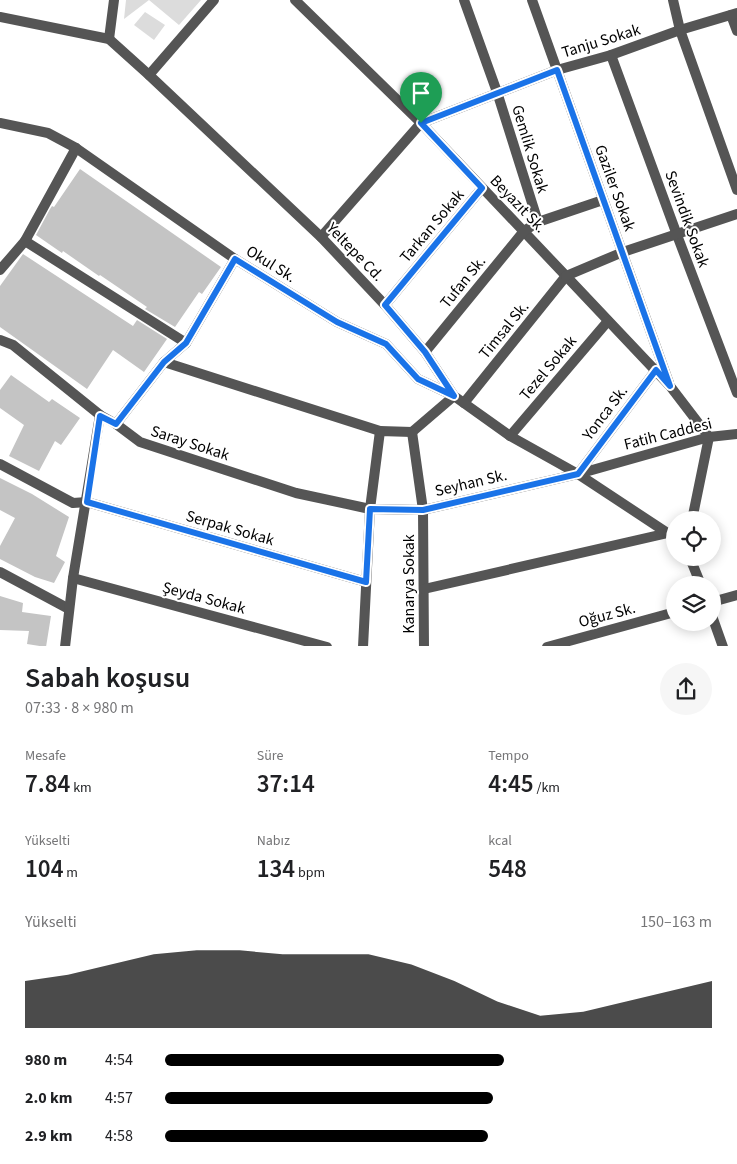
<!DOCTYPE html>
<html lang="tr">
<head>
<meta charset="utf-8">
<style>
	:root { --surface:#fff; --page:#f6f6f6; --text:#202124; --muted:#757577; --accent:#000 }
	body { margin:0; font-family:"Source Sans 3",sans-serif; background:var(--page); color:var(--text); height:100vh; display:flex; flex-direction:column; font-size:19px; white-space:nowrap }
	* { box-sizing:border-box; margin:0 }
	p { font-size:16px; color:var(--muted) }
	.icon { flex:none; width:28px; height:28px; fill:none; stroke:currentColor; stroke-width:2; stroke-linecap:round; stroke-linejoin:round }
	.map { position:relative; height:646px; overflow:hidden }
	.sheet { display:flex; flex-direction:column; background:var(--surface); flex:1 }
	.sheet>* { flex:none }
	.buttons { position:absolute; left:666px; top:511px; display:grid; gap:10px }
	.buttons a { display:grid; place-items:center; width:55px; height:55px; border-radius:50%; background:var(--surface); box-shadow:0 2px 12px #0003; font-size:25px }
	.pin { position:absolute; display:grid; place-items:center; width:42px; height:42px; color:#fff; margin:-51px -21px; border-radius:50% 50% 50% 0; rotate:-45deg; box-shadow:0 0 5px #0007 }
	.pin .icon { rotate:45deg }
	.round { display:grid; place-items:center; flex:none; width:52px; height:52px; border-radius:26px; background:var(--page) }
	.overview { display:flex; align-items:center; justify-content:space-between; height:85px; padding:0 25px }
	h1 { font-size:28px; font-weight:600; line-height:38px }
	.stats { display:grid; grid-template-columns:repeat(3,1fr); gap:8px; height:85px; padding:5px 25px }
	.stats div { display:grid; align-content:center }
	.stats b { font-size:25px; font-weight:600 }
	.stats small { font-size:14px; font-weight:400 }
	.stats p { font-size:14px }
	.chart { height:140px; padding:10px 25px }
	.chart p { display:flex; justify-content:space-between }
	.chart svg { width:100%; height:90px; margin-top:5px; fill:var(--accent); opacity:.7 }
	ul { padding:0 25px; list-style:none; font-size:16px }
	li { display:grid; grid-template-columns:80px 60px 1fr; align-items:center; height:38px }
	li i { height:12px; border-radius:6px; background:var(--accent) }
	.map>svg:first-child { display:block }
	.green { fill:#dcdcdc }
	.building { fill:#c4c4c4 }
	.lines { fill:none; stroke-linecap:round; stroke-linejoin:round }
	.minor { stroke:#555; stroke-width:10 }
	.tertiary { stroke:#555; stroke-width:10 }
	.route-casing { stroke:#fff; stroke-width:10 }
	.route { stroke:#1a73e8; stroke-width:6 }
	.labels { text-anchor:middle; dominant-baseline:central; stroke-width:4; stroke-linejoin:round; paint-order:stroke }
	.street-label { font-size:16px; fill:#000; stroke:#fff }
</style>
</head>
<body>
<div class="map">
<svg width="737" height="647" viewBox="0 0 737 647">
	<rect width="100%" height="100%" fill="#fff"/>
	<g class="green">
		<path d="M126,0H201L179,25L149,0L124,19Z"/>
		<path d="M145,12L165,25L154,40L134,25Z"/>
	</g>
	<g class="building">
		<path d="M80,169L221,267L202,294L199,292L175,327L145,309L147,307L100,275L99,276L63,251L62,253L36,235L50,209L52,206L54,207Z"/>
		<path d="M23,254L133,326L137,320L167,339L144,372L113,350L87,389L0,327V286Z"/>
		<path d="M11,375L49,402L52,399L80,418L61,445L55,441L39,471L9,456L24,425L0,408V390Z"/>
		<path d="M0,478L32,494L69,517L56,556L65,562L54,583L35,577L0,559V546L15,518L0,510Z"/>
		<path d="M0,596L23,603L22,612L51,616L46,647L27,644L29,631L0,630Z"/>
	</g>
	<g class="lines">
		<g class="minor">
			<path d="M295,0L421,123L566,276L670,386L709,437L692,520"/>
			<path d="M464,0L497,92L538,222"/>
			<path d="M532,0L669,383"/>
			<path d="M673,0L680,30L737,190"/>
			<path d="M731,15L737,31"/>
			<path d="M109,39L114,0"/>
			<path d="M611,55L677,235L737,393"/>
			<path d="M149,75L214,0"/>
			<path d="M0,123L48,133L76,148L235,259L337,322L386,344L418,379L454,396L412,432L380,431L370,509L363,647"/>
			<path d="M321,237L421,123L557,70L611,55L680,30L737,13"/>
			<path d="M25,241L186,343"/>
			<path d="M0,270L25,241L76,148"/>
			<path d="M385,305L482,188"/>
			<path d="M0,340L13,345L100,415L116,424L140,442L296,493L370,509L423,510L578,474L656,370"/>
			<path d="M425,352L524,231L538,222L603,200"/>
			<path d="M164,362L380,431"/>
			<path d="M464,403L566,276"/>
			<path d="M116,424L164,362L186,343L235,259"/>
			<path d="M412,432L423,510L424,647"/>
			<path d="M510,436L608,321"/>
			<path d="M0,464L73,503L87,502L366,582"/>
			<path d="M0,572L69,609"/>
			<path d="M73,578L327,647"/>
			<path d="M424,589L668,533"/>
			<path d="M712,602L737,595"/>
			<path d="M65,647L73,578L100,415"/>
			<path d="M547,647L675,612"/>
		</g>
		<g class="tertiary">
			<path d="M0,17L109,39L149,75L321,237L385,305L425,352L454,396L510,436L578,474L675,538"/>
			<path d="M566,276L623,252L737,214"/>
			<path d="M578,474L709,437L737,434"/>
			<path d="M690,558L701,585"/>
			<path d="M712,616L723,647"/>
		</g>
	</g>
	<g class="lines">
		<g class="route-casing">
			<path id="route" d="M557,70L670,386L656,370L578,474L423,510L370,509L366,582L87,502L100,416L116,424L164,362L186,343L235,259L337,322L386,344L418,379L454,396L425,352L385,305L482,188L421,123Z"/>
		</g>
		<use href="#route" class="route"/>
	</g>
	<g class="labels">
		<g class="street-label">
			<text transform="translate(601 41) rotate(-17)">Tanju Sokak</text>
			<text transform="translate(530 149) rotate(73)">Gemlik Sokak</text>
			<text transform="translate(615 188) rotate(70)">Gaziler Sokak</text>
			<text transform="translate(518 204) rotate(46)">Beyazıt Sk.</text>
			<text transform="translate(687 219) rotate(70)">Sevindik Sokak</text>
			<text transform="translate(432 226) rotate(-50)">Tarkan Sokak</text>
			<text transform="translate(355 252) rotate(46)">Yeltepe Cd.</text>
			<text transform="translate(271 264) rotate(32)">Okul Sk.</text>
			<text transform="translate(463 282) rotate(-51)">Tufan Sk.</text>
			<text transform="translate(504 330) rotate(-51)">Timsal Sk.</text>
			<text transform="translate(548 368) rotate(-50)">Tezel Sokak</text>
			<text transform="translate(605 413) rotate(-53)">Yonca Sk.</text>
			<text transform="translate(668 434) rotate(-14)">Fatih Caddesi</text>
			<text transform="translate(190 443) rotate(18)">Saray Sokak</text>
			<text transform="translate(471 483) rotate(-13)">Seyhan Sk.</text>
			<text transform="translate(230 528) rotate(16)">Serpak Sokak</text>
			<text transform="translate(409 584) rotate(-90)">Kanarya Sokak</text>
			<text transform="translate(204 598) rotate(15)">Şeyda Sokak</text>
			<text transform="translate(607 615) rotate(-15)">Oğuz Sk.</text>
		</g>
	</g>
</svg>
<div class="buttons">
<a><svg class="icon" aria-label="locate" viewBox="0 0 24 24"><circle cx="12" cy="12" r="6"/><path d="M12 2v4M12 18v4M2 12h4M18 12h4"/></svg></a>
<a><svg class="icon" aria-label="layers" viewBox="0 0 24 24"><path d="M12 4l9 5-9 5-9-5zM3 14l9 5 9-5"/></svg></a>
</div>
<div class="pin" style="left:421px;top:123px;background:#1e9e55"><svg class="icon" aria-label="arrive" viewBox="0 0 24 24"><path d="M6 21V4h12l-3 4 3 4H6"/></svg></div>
</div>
<section class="sheet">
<div class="overview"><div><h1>Sabah koşusu</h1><p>07:33 · 8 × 980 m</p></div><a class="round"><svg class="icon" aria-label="share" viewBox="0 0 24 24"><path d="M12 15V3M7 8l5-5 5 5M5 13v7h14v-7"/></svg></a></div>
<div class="stats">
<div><p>Mesafe</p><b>7.84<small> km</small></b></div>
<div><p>Süre</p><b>37:14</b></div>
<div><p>Tempo</p><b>4:45<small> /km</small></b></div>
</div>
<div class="stats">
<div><p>Yükselti</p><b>104<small> m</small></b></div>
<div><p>Nabız</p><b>134<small> bpm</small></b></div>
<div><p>kcal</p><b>548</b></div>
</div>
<div class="chart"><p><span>Yükselti</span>150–163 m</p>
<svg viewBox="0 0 160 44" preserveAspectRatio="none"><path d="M0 44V21L10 18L20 13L30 8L40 6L50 6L60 8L70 8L80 8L90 13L100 21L110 31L120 38L130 36L140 31L150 26L160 21V44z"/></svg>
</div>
<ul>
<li><b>980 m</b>4:54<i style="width:62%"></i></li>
<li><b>2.0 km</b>4:57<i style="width:60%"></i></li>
<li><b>2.9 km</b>4:58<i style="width:59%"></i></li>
</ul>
</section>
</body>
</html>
